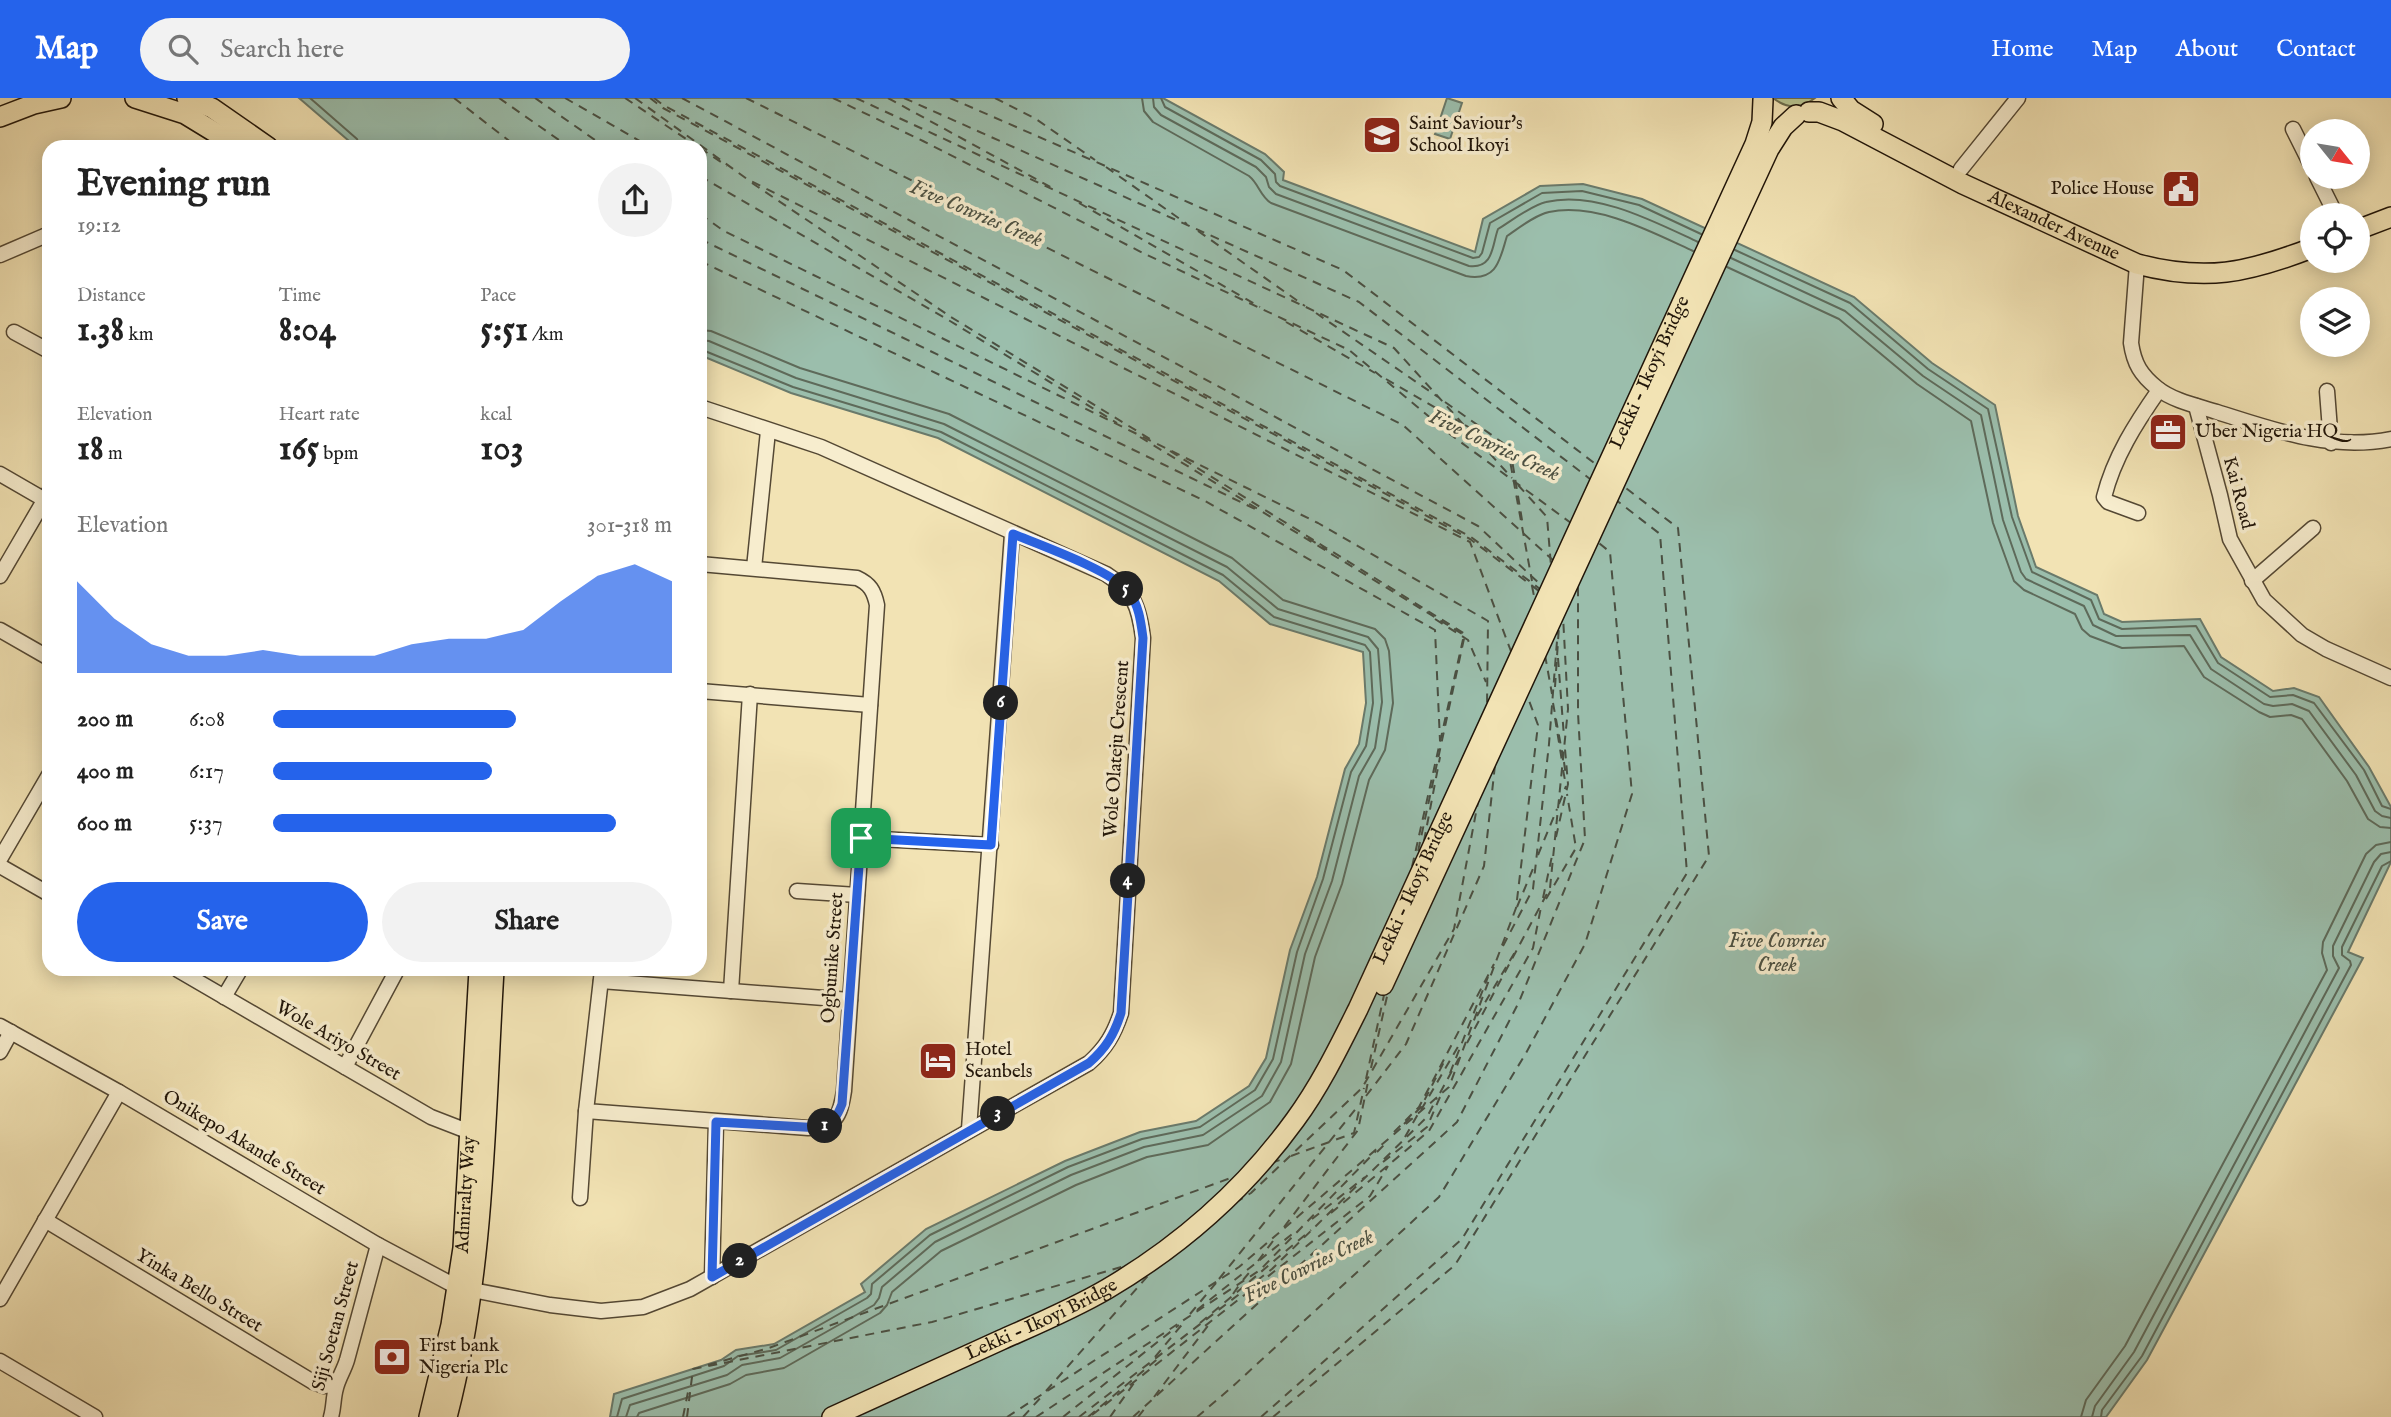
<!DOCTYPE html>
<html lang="en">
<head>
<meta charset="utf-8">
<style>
	:root { --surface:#fff; --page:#f2f2f2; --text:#222; --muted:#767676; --accent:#2563eb }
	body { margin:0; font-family:"IM FELL English",serif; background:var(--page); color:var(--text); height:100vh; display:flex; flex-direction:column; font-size:26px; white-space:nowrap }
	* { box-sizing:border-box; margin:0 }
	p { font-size:23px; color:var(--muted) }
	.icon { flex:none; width:38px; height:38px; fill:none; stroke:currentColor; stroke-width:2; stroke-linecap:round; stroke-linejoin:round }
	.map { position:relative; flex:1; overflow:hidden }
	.panel { position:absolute; left:42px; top:42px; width:665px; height:836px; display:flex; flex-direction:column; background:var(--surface); border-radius:21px; box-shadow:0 4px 18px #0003 }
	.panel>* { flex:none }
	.needle { width:46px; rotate:120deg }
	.controls { position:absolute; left:2300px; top:21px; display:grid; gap:14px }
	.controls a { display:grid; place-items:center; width:70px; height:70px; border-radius:50%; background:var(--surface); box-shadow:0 4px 18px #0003; font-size:35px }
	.pin { position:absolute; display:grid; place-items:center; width:60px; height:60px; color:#fff; margin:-30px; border-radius:14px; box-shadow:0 4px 10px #0006 }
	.km { position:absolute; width:35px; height:35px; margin:-18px; border-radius:50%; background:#222; color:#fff; font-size:19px; line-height:35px; text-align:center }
	.round { display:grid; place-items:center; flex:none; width:74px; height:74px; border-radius:37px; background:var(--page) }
	.overview { display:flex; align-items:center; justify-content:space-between; height:119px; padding:0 35px }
	h1 { font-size:38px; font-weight:700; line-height:52px }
	.stats { display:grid; grid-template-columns:repeat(3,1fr); gap:10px; height:119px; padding:7px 35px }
	.stats div { display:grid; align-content:center }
	.stats b { font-size:35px; font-weight:700 }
	.stats small { font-size:19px; font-weight:400 }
	.stats p { font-size:19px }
	.chart { height:196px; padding:14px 35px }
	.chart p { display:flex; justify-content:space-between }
	.chart svg { width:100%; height:126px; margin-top:7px; fill:var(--accent); opacity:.7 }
	.action { display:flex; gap:14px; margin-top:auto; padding:14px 35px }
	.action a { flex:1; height:80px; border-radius:42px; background:var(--accent); color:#fff; font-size:28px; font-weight:700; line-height:80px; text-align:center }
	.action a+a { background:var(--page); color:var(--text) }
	ul { padding:0 35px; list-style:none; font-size:23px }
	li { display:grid; grid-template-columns:112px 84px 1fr; align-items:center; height:52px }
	li i { height:18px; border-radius:9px; background:var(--accent) }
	header { display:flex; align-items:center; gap:42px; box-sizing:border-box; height:98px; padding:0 35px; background:var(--accent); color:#fff }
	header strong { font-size:33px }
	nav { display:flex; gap:38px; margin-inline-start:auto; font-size:24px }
	.search { width:490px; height:63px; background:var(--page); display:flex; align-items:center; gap:18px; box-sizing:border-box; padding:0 24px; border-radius:38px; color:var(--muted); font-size:26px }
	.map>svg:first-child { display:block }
	.green { fill:#b7c490; stroke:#6c6c4c; stroke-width:2 }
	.water { fill:#9bbeac; stroke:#6a7a6b; stroke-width:2 }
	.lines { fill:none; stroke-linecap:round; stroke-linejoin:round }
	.shore { stroke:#5e6a5a; stroke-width:2 }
	.ferry { stroke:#4b5042; stroke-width:2; stroke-dasharray:9 7; stroke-linecap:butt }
	.minor-casing { stroke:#544834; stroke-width:17 }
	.major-casing { stroke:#201509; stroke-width:22 }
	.minor { stroke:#f7edce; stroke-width:14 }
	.major { stroke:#f2e3b4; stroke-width:19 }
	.route-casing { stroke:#fff; stroke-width:14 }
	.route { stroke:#2563eb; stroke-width:9 }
	.labels { text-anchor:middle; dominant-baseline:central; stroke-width:7; stroke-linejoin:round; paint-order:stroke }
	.poi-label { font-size:19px; fill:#201509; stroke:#f7edce; text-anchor:start }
	.street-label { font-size:19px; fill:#201509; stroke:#f7edce }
	.water-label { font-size:21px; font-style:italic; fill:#4b5042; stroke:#f7edce }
</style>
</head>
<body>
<header>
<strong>Map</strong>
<div class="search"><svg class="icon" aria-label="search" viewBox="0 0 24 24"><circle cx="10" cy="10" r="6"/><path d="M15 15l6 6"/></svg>Search here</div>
<nav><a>Home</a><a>Map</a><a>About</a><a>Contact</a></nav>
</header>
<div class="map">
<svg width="2391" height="1319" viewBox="0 0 2391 1319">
	<rect width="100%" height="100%" fill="#f2e3b4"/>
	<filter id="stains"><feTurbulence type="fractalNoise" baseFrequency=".00286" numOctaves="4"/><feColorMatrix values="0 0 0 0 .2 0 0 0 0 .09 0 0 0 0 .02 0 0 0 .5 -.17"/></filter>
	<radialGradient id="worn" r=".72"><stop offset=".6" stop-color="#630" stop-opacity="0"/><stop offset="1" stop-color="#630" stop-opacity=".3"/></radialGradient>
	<path class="green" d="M1773,0H1815C1801,11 1787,11 1773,0Z"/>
	<g class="water">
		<path d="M299,0H1163L1265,56L1284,74L1283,82L1475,154L1483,121L1540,88L1583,86L1642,101L1854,199L1932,265L1995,307L2018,418L2036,469L2097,497L2104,516L2122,524L2200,521L2221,559L2273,593L2294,590L2319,599L2369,669L2391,709V764L2348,854L2363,860L2147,1262L2106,1319H610L614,1296L721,1262L736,1252L774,1246L865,1194L861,1186L926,1131L1065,1063L1140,1034L1196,1023L1249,988L1266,960L1290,852L1317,779L1345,671L1359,646L1366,605L1363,554L1270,526L1219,483L938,340L791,295L700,257V49H356Z"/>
		<path d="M1447,0L1462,5L1450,41L1435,36Z"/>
	</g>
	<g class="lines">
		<g class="shore">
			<path d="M310,0L357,41L360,49"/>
			<path d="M1142,0L1144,13L1153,24L1249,78C1259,86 1260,98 1271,105L1466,178C1498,184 1500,160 1507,138C1519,130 1535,117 1549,114C1596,104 1652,134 1693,153"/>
			<path d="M1153,0L1154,9L1161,17L1256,69L1266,79L1269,89L1276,96L1469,168C1494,171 1492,147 1498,131C1511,123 1532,107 1546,104C1595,92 1655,124 1698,144"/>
			<path d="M1161,0L1165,9L1261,62L1275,76L1276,84L1280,88L1473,160L1479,159L1482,155L1490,125L1542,95L1582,93L1639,107L1701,136"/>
			<path d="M1735,152L1850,205L1928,271L1988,311L2012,419L2032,474L2091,502L2099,521L2122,531L2196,528L2218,565L2270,599L2293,597L2314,605L2364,672L2382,708L2391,711"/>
			<path d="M1731,160L1845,213L1923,278L1981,317L2003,422L2021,474L2026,481L2084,508L2093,527L2116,538L2190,537L2211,571L2264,606L2273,608L2292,606L2309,613L2356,677L2375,713L2382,718L2391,720"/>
			<path d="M1727,169L1839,221L1917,286L1971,323L1993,425L2014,483L2024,492L2075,516L2082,531L2090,538L2122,550L2184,548L2204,579L2259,614L2270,619L2291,617L2302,621L2347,683L2368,721L2380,729L2391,730"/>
			<path d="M617,1319L622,1301L724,1268L738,1258L776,1252L867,1200L871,1196L872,1186L930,1137L1068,1069L1142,1041L1200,1029L1255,992L1273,961L1297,854L1323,781L1351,674L1366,648L1373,605L1370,554L1365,547L1274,519L1223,477L941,334L793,289L700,251"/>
			<path d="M626,1319L630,1307L727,1277L742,1267L780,1260L874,1207L879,1200L882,1189L935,1144L1071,1077L1144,1049L1203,1037L1262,998L1281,964L1305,856L1332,783L1359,678L1375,650L1382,604L1378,551L1368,539L1278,511L1227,469L944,326L796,280L709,243L700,242"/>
			<path d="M637,1319L639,1315L730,1286L746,1277L784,1270L880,1215L887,1207L892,1194L941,1153L1076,1087L1147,1059L1208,1047L1270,1004L1291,966L1315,859L1342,786L1369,682L1385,652L1393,605L1389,553L1385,541L1375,531L1283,502L1232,460L949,316L800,270L711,233L700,232"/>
			<path d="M2081,1319L2086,1302L2125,1248L2327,872L2322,855L2323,844L2366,756L2376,747L2391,744"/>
			<path d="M2092,1319L2095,1308L2134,1254L2339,870L2333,858V848L2374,764L2381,756L2391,754"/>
			<path d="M2101,1319L2102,1312L2142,1258L2351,867L2350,863L2342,857V849L2382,768L2391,763"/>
		</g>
		<g class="ferry">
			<path d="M454,0L517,49"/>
			<path d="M499,0L569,49"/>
			<path d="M535,0L605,49"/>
			<path d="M565,0L650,49"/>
			<path d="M625,0L698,49"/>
			<path d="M635,0L747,81L1470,444L1512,556"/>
			<path d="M650,0L663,10L1470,441L1539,493"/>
			<path d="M654,0L663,7L1471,439L1540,491"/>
			<path d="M682,0L1478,428L1543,489"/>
			<path d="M746,0L1403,327L1554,463"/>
			<path d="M833,0L923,43L1143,155L1349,252L1451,337L1571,425"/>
			<path d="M856,0L1394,250L1512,380"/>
			<path d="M888,0L1056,92"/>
			<path d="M904,0L1359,204L1590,381"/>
			<path d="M950,0L1343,172L1598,368"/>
			<path d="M995,0L1036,21L1095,62"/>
			<path d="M700,50L727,68"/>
			<path d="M1106,69L1187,126"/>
			<path d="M700,78L950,223L1117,325"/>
			<path d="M752,85L951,219L1150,341"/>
			<path d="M1079,105L1260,209"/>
			<path d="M700,116L724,133L1318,425L1488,523L1487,608"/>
			<path d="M1198,133L1305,208"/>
			<path d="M700,141L1257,412"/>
			<path d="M700,163L1205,403L1435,532L1440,643"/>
			<path d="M1316,215L1438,299"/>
			<path d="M1286,224L1375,275"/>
			<path d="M1386,281L1460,324"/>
			<path d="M1445,304L1510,350L1523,428"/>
			<path d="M1465,327L1508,352L1532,483"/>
			<path d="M1140,339L1464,537L1412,769"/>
			<path d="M1170,353L1465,536L1417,758"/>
			<path d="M1518,387L1547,419L1551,468"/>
			<path d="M1308,440L1327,452"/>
			<path d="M1532,488L1535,503"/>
			<path d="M1435,521L1468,542L1486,584"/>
			<path d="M1545,557L1552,596"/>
			<path d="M1558,560L1564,639"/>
			<path d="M1555,589L1559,528"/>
			<path d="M1553,605L1563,659"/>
			<path d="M1555,620L1562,663"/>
			<path d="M1564,664L1566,679"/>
			<path d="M1563,672L1566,687"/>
			<path d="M1559,706L1566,688"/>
			<path d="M1556,739L1568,686L1565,651"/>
			<path d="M1424,743L1440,659"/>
			<path d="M1538,757L1557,711"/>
			<path d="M1543,800L1552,758"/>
			<path d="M1546,801L1576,750L1567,696"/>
			<path d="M1517,809L1535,766"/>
			<path d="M1503,848L1533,791L1549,646L1558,530"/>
			<path d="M1477,918L1515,854"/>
			<path d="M1467,945L1550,790L1568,611L1563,518"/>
			<path d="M1371,970L1388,894"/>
			<path d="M1450,975L1488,879"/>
			<path d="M1366,981L1384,897"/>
			<path d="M1440,995L1459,960"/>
			<path d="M1366,998L1406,946L1484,768L1495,667"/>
			<path d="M1421,1012L1459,947"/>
			<path d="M1404,1026L1421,1009L1444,964"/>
			<path d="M1394,1034L1419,1009L1494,866"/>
			<path d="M1405,1039L1418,1016"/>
			<path d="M1377,1054L1386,1045"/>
			<path d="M1291,1058L1354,1035L1364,990"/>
			<path d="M1383,1064L1427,1029L1440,999"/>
			<path d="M1271,1065L1286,1060"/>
			<path d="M1235,1105L1251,1095L1362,990L1454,831L1478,704"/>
			<path d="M1331,1115L1429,1033L1533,850L1541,809"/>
			<path d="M1312,1121L1365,1079"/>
			<path d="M1284,1129L1358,1032L1369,979"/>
			<path d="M1258,1163L1276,1139"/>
			<path d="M1219,1181L1358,1008"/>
			<path d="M1243,1182L1253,1170"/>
			<path d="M1233,1196L1240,1186"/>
			<path d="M1197,1212L1296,1133"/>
			<path d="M1190,1216L1216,1185"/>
			<path d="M1200,1225L1311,1132"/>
			<path d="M1155,1259L1185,1223"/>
			<path d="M708,1267L769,1250L1236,1078"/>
			<path d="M1046,1293L1154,1171"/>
			<path d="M1154,1299L1210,1225"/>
			<path d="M1092,1317L1370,1098L1388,1068"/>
			<path d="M683,1319L689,1289"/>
			<path d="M687,1319L693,1271L932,1224L1128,1167"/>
			<path d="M1007,1319L1239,1169L1449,989L1516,810L1538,627L1527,597"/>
			<path d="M1023,1319L1043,1297"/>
			<path d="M1036,1319L1260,1172L1376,1053"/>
			<path d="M1063,1319L1179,1227"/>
			<path d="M1079,1319L1272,1171L1427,1019L1437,1000"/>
			<path d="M1088,1319L1161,1258"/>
			<path d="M1110,1319L1134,1285"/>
			<path d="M1133,1319L1457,1024L1519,904L1585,741L1578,615V486"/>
			<path d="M1138,1319L1146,1309"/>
			<path d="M1197,1319L1232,1289L1439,1099L1526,955L1585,846L1632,696L1610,454L1599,445"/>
			<path d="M1261,1319L1462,1141L1687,775L1660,436L1616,402"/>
			<path d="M1273,1319L1455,1167L1709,758L1678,430L1622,387"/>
		</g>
		<g class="minor-casing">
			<g id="minor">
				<path d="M2293,31L2312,69"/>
				<path d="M1961,71L2018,0"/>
				<path d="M2317,79L2336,117"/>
				<path d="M0,157L49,136"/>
				<path d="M2137,166L2131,245C2134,266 2141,277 2157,290C2173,303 2198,308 2217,314C2274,332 2330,353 2391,341"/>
				<path d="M14,234L49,253"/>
				<path d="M2327,293L2331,345"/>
				<path d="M2196,308L2220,397L2230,441L2264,502L2302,537L2326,551L2391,580"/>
				<path d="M0,376L45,402"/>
				<path d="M2138,415L2108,404L2104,399C2114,359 2136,325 2159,292"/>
				<path d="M754,470L768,333"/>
				<path d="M0,478L49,394"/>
				<path d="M2252,483L2313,430"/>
				<path d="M0,532L49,560"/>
				<path d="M700,593L870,607"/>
				<path d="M861,740L991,747"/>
				<path d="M0,761L49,677"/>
				<path d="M0,768L49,796"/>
				<path d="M797,793L857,797"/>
				<path d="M178,872L431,1019L462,1031H480"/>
				<path d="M602,872L586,1013L808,1030C836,1029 840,1018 844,993L877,507C874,493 870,486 857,480L700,466"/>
				<path d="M601,883L850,902"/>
				<path d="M731,893L750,596"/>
				<path d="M224,899L240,872"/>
				<path d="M0,928L119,994L378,1147L457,1189L550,1207L601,1213L643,1209L690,1191L1089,965C1106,950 1114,936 1121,915L1143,540C1139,508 1134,494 1106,476L821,349L700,309"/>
				<path d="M0,954L11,934"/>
				<path d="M345,969L397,872"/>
				<path d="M969,1031L1012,436"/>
				<path d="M580,1100L586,1013"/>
				<path d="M45,1122L313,1284L324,1288L336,1287"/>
				<path d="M712,1179L716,1024"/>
				<path d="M0,1201L119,994"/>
				<path d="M0,1263L95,1319"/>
				<path d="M331,1319C334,1309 333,1300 336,1290C338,1281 344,1272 347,1262L378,1147"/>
			</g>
		</g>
		<g class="major-casing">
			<g id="major">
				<path d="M135,0L185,16L239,49"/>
				<path d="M187,0L212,10L268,49"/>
				<path d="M1841,0L1851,12L1873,26"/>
				<path id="s1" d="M1809,14H1819L1843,23L1963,86L2137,166C2206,184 2247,175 2312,150"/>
				<path d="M0,19L34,6L61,0"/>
				<path d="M2357,132L2391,119"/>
				<path d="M1383,887L1769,51L1783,29L1796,17"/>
				<path id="s2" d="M429,1319L451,1227L463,1150L479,872"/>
				<path d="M447,1319C485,1174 485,1021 494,872"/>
				<path id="s3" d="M832,1319C889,1293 945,1267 1001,1242C1037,1226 1073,1211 1107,1191C1180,1148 1245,1091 1295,1022C1320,988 1339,949 1358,911L1755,46L1762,24L1763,2"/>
			</g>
		</g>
		<use href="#minor" class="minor"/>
		<use href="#major" class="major"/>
	</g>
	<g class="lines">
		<g class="route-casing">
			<path id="route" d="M1013,436C1040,447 1113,473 1129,494C1139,507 1141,525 1143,540L1121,915C1114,937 1106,950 1089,965L712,1179L716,1024L821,1030C833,1025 837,1019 842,1006L861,740L991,747Z"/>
		</g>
		<use href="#route" class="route"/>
	</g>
	<defs>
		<g id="school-square" transform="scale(2.0125)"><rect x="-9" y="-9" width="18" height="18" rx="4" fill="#8f2418" stroke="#f7edce"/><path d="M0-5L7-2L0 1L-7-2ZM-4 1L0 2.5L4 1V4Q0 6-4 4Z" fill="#fff"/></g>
		<g id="civic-square" transform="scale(2.0125)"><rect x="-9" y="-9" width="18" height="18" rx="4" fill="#8f2418" stroke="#f7edce"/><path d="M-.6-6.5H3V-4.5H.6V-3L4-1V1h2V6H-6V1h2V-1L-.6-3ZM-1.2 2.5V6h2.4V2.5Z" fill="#fff"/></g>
		<g id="office-square" transform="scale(2.0125)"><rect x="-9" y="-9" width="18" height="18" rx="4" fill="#8f2418" stroke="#f7edce"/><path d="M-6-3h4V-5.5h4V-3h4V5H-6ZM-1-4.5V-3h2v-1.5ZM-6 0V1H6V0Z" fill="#fff"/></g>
		<g id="hotel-square" transform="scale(2.0125)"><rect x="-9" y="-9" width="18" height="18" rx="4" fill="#8f2418" stroke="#f7edce"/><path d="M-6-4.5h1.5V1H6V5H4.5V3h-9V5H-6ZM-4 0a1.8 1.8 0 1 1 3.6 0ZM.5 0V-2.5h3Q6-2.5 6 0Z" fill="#fff"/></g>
		<g id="bank-square" transform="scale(2.0125)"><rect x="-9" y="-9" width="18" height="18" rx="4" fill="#8f2418" stroke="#f7edce"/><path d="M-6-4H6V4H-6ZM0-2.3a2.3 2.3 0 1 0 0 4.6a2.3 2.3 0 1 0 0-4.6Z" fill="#fff"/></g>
	</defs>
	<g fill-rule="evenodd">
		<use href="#school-square" x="1382" y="37"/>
		<use href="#civic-square" x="2181" y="91"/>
		<use href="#office-square" x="2168" y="334"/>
		<use href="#hotel-square" x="938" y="963"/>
		<use href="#bank-square" x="392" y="1259"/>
	</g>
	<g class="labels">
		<g class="poi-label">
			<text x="1409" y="26">Saint Saviour's<tspan x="1409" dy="22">School Ikoyi</tspan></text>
			<text x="2154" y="91" text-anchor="end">Police House</text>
			<text x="2195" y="334">Uber Nigeria HQ</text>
			<text x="965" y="952">Hotel<tspan x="965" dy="22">Seanbels</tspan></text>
			<text x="419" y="1248">First bank<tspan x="419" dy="22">Nigeria Plc</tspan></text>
		</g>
		<g class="street-label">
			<text stroke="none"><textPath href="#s1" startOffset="271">Alexander Avenue</textPath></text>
			<text stroke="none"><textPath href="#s3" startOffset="1386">Lekki - Ikoyi Bridge</textPath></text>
			<text transform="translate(2238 395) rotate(75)">Kai Road</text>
			<text transform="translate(1117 651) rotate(-86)">Wole Olateju Crescent</text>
			<text stroke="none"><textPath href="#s3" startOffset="819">Lekki - Ikoyi Bridge</textPath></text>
			<text transform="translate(833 860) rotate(-86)">Ogbunike Street</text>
			<text transform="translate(338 943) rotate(30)">Wole Ariyo Street</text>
			<text transform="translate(244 1045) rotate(31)">Onikepo Akande Street</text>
			<text stroke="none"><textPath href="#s2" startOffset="226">Admiralty Way</textPath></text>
			<text transform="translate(199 1193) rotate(31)">Yinka Bello Street</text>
			<text stroke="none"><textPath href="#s3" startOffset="231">Lekki - Ikoyi Bridge</textPath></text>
			<text transform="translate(336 1228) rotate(-75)">Siji Soetan Street</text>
		</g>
		<g class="water-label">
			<text transform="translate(976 116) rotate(23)">Five Cowries Creek</text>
			<text transform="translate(1494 348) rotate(25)">Five Cowries Creek</text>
			<text x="1777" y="843">Five Cowries<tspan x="1777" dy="24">Creek</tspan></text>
			<text transform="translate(1309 1169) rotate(-26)">Five Cowries Creek</text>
		</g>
	</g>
	<rect width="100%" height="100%" filter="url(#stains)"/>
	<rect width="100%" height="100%" fill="url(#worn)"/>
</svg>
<div class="controls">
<a><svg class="needle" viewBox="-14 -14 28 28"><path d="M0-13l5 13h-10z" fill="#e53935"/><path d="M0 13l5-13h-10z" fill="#767676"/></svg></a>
<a><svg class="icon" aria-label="locate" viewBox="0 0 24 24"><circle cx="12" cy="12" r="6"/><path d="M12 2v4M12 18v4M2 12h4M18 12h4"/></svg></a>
<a><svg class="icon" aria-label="layers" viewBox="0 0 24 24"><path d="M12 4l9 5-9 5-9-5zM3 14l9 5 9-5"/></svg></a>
</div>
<div class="pin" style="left:861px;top:740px;background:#1e9e55"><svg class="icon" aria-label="arrive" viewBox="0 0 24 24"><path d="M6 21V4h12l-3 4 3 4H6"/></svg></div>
<b class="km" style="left:825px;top:1028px">1</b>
<b class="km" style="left:740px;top:1163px">2</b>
<b class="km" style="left:998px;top:1016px">3</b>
<b class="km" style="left:1128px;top:783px">4</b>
<b class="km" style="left:1126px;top:491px">5</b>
<b class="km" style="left:1001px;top:605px">6</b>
<section class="panel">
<div class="overview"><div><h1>Evening run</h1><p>19:12</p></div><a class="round"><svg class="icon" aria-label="share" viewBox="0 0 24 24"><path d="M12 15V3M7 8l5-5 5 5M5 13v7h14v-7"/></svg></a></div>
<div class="stats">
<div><p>Distance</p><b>1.38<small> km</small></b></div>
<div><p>Time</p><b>8:04</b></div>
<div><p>Pace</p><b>5:51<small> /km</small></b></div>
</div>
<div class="stats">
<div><p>Elevation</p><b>18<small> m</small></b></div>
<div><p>Heart rate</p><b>165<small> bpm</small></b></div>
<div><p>kcal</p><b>103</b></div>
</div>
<div class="chart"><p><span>Elevation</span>301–318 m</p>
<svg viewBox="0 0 160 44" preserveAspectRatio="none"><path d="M0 44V12L10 25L20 34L30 38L40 38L50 36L60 38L70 38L80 38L90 34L100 32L110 32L120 29L130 19L140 10L150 6L160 12V44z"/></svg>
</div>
<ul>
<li><b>200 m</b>6:08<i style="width:61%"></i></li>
<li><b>400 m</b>6:17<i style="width:55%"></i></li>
<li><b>600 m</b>5:37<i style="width:86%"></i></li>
</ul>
<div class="action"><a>Save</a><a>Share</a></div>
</section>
</div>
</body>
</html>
